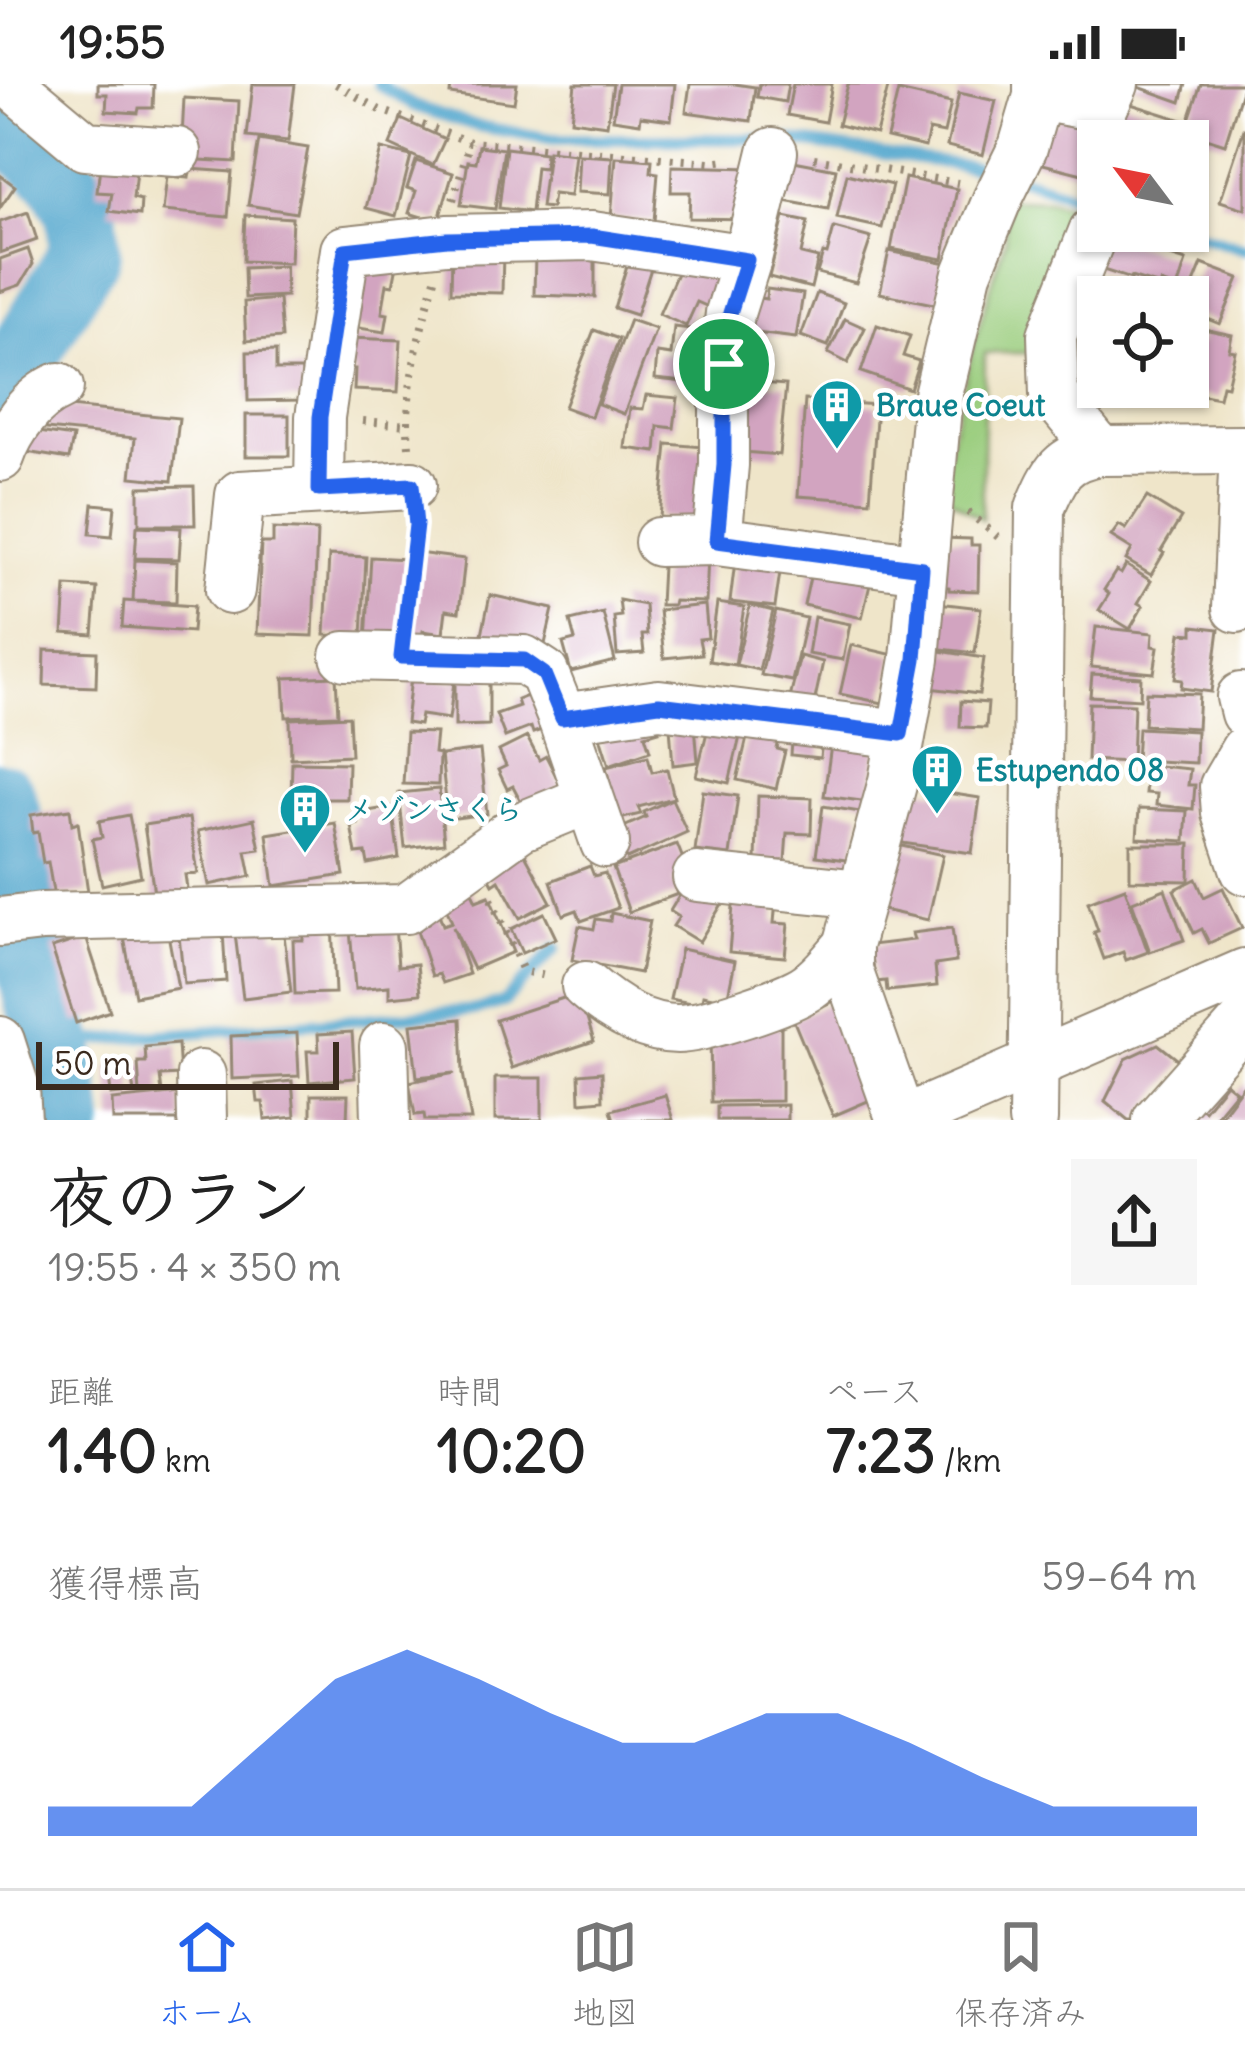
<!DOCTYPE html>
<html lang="ja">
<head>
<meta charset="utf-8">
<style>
	:root { --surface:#fff; --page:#f6f6f6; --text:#222; --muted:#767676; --line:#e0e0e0; --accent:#2563eb }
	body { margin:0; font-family:Delius,"Klee One",sans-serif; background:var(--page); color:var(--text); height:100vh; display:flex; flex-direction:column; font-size:45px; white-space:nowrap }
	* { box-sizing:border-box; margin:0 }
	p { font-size:39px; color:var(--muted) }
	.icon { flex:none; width:66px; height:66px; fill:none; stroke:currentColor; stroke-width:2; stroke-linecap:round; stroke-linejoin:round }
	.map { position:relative; height:1036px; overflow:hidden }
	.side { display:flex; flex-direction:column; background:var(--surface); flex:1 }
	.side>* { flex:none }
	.needle { width:78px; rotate:302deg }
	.controls { position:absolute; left:1077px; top:36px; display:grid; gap:24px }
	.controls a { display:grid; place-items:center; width:132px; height:132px; border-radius:0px; background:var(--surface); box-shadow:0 3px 9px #0004; font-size:60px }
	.scale { position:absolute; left:36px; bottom:30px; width:303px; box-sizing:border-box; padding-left:12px; border:6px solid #3b2a1e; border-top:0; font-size:33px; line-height:42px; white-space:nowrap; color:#3b2a1e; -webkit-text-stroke:9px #fff; paint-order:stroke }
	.pin { position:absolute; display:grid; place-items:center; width:102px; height:102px; color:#fff; margin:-51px; border:6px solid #fff; border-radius:50%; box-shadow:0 3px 12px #0007 }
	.round { display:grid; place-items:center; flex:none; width:126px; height:126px; border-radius:0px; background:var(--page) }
	.headline { display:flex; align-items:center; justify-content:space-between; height:204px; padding:0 48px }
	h1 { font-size:66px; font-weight:800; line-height:90px }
	.metrics { display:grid; grid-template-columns:repeat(3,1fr); gap:18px; height:204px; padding:12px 48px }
	.metrics div { display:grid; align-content:center }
	.metrics b { font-size:60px; font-weight:800 }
	.metrics small { font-size:33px; font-weight:400 }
	.metrics p { font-size:33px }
	.chart { height:336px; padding:24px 48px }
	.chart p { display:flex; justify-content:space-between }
	.chart svg { width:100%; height:216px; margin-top:12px; fill:var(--accent); opacity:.7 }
	.status { display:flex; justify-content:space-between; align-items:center; height:84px; padding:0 60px; background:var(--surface); direction:ltr }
	.status svg { height:33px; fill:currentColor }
	.dock { display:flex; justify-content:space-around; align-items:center; height:168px; border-top:3px solid var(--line); background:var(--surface); font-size:33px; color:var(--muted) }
	.dock a { display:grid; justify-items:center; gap:6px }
	.dock .on { color:var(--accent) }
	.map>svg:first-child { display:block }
	.green { fill:#99cc7c; stroke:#6a7b4d; stroke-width:3 }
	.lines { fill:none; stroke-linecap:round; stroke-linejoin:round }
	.stream { stroke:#50a5cc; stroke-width:12 }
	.river { stroke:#50a5cc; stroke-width:72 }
	.building { fill:#d2a4c0 }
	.minor-casing { stroke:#958874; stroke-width:52 }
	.path { stroke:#958874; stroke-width:8; stroke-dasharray:3 9; stroke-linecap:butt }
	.minor { stroke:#fff; stroke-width:48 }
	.route-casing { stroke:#fff; stroke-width:24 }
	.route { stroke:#2563eb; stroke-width:15 }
	.labels { text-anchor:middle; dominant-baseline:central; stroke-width:9; stroke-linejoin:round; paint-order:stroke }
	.culture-label { font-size:30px; font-weight:bold; fill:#0d838f; stroke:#fff; text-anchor:start }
</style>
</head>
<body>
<div class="status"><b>19:55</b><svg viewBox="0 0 49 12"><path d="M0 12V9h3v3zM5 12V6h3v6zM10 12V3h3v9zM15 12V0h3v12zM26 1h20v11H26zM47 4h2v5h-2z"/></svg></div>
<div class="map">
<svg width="1245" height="1036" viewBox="0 0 1245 1036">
	<rect width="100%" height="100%" fill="#fff"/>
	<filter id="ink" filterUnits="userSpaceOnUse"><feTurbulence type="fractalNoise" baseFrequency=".00833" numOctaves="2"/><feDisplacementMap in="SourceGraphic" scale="24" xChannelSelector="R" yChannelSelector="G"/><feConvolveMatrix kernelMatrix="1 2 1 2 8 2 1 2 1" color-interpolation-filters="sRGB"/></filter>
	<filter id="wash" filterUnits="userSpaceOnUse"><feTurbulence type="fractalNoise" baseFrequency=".004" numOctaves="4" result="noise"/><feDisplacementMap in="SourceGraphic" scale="48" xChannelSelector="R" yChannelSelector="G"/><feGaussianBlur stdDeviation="2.7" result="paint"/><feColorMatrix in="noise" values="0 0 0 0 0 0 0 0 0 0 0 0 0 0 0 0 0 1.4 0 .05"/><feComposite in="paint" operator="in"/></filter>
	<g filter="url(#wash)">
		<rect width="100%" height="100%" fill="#efe5c9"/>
		<path class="green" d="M1006,115L1050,116L1089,129L1034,269H985L982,435L938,407L976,252L1005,156Z"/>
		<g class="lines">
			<g class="stream">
				<path d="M378,0L414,22L477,42L553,55H780L1000,87"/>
				<path d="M1019,94L1098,119"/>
				<path d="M1188,147L1245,165"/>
				<path d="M59,959L476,926L504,918L556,864"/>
			</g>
			<g class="river">
				<path d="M0,35L61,92L81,127L85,169L0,310"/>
				<path d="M0,714L6,733L39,914L59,959L68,1036"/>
			</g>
		</g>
		<g id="blocks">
			<g class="building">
				<path d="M98,0H154L153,24H139L138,29L106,27L107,10H98Z"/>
				<path d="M253,0H295L288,57L247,53Z"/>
				<path d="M451,0H517L514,19L450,10Z"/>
				<path d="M575,0H613L607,41L571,36Z"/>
				<path d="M618,0H675L671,36L641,32L640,39L613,35Z"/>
				<path d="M690,0H735L755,3L751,37L686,28Z"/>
				<path d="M759,0H788L785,18L757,13Z"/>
				<path d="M793,0H832L825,38L787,31Z"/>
				<path d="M848,0H889L876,50L838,41Z"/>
				<path d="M1130,0H1186L1181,18Z"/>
				<path d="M1201,0H1244L1225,60L1185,47Z"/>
				<path d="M898,7L951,19L944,49L929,46L925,63L887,54Z"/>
				<path d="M959,9L996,17L983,71L947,62Z"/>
				<path d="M184,14L239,17L236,78L181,75Z"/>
				<path d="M1118,16L1182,36L1176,57H1153L1110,43Z"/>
				<path d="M1059,31L1100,41L1095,60L1098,61V94L1031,77L1042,37L1056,40Z"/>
				<path d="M401,35L445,55L433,81L390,61Z"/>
				<path d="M1244,45H1245V125L1220,117Z"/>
				<path d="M259,56L308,64L296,129L248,121Z"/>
				<path d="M479,62L504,65L495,125L461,121L468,77L476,78Z"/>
				<path d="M506,64L545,69L544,84L536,83L531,128L499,124Z"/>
				<path d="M102,65L138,69L133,114L141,116L140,131L109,127L112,109L97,108Z"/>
				<path d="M381,65L411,72L396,132L366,124Z"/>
				<path d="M548,67L575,70L570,112L553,110L551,124L541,123Z"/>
				<path d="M1188,70L1202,73L1190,124H1188Z"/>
				<path d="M579,71L612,73L610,110L577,108Z"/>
				<path d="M616,73L652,76L651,88L658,89L654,137L611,134Z"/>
				<path d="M416,77L453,89L438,138L409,129L416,107L407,104Z"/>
				<path d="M794,77L836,85L828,125L785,117Z"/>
				<path d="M672,82L752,84L750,135L689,134L690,108H671Z"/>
				<path d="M190,85L232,88L228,133L163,127L167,92L189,94Z"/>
				<path d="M847,90L892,101L882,144L837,134Z"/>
				<path d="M0,91L15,102L0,124Z"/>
				<path d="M905,94L957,105L943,175L891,165Z"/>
				<path d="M28,128L37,156L0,169V138Z"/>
				<path d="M245,131L292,134L290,179L243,177Z"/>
				<path d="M784,133L808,138L801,170L818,174L811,204L769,193Z"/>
				<path d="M834,144L871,154L856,199L817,189L823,169L827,170Z"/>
				<path d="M1105,151L1186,177L1177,205L1161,199L1160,202L1131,193V195L1094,183Z"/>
				<path d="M28,165L33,180L20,201L0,208V175Z"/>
				<path d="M632,165L655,172L636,231L614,224Z"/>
				<path d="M452,167L503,168L502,209L451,208Z"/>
				<path d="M889,167L947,179L938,221L880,209Z"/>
				<path d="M686,169L729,188L713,225L697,218L686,242L659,230Z"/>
				<path d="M535,170L595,171V213L534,211Z"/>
				<path d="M398,176L393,201L387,200L382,229L388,230L385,248L352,243L353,188Z"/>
				<path d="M1202,180L1239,194L1220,240L1188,227V214Z"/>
				<path d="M285,182L286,212L245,214L244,184Z"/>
				<path d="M1122,198L1152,207L1150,213H1098V228L1085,224L1092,201L1119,209Z"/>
				<path d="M767,205L803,210L796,254L748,248L753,213L766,215Z"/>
				<path d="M817,209L844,219L828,262L801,252Z"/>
				<path d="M279,215L282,254L246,257L244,218Z"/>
				<path d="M1091,229L1098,232V255L1082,247Z"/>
				<path d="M845,235L865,244L848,279L828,269Z"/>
				<path d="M630,236L656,245L624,330L598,320Z"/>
				<path d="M877,241L910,252L903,272L919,277L910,305L861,288Z"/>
				<path d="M674,243L708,247L704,300L655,295L657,269L671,271Z"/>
				<path d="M1204,245L1232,251L1229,266L1235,267L1227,302L1222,301L1219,314L1192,309L1194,296L1188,295L1195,259L1201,260Z"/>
				<path d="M594,246L619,255L591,333L564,323Z"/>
				<path d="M348,254L401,256L398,308L354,306L355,285H346Z"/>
				<path d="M276,267V286H302V316L248,317L247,268Z"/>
				<path d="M749,298L786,301L779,371L743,368L739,306L749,307Z"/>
				<path d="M646,311L678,314L674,344L658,342L656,368L625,364L630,324L643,325Z"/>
				<path d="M805,316L877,321L870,417L798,412Z"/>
				<path d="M49,321L179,334L172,397L131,393L135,354L46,345Z"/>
				<rect x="246" y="331" width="43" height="41"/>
				<path d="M18,345L73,353L69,375L14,366Z"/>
				<path d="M667,360L704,363L696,437L660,433Z"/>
				<path d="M194,402L195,441H139V403Z"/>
				<path d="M1147,413L1181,434L1161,467L1164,469L1151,491L1126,476L1132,465L1111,452L1119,441L1126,445Z"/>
				<path d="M93,420L115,422L112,452L90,450Z"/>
				<path d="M137,442L181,444L179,475L135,474Z"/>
				<path d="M273,445L317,447L313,552L257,550L261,459H273Z"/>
				<path d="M940,454L971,455V461H979L978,507L949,506V503L938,502Z"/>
				<path d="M663,463L708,470L706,518L674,517L673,521H660Z"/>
				<path d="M417,469L465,475L459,528L446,526L443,550L423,547L421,563L406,562Z"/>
				<path d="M736,469L782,474L775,523L730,518Z"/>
				<path d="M329,471L366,473L362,552L325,551Z"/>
				<path d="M371,473L406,475L402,558L366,557Z"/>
				<path d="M814,475L873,488L862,534L804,521Z"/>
				<path d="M135,476L177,478L176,518L133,517Z"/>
				<path d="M1126,481L1151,497L1138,519L1143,522L1130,545L1099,526L1109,510L1104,506L1116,487L1121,490Z"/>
				<path d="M66,502L97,504L93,551L63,549Z"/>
				<path d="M490,511L553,525L543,569L481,555Z"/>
				<path d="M619,516L645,521L647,551H642L644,569L617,571L614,533L621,532Z"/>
				<path d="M124,517L194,522L192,548L122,543Z"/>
				<path d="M717,519L744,523L735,581L709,577Z"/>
				<path d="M938,519L981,524L975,569L933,564Z"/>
				<path d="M705,521L708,554L699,555L702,570L664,574L659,526Z"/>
				<path d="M750,521L773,527L759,586L736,581Z"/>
				<path d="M776,527L806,534L792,597L761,591Z"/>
				<path d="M603,529L615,577L571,588L563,559L575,556L570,537Z"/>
				<path d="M814,533L850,540L843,576L808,570Z"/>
				<path d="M1193,542L1219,545L1211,608L1181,604L1182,596L1175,595L1181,549L1193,550Z"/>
				<path d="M1096,543L1153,549L1152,562L1158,563L1154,589L1091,583Z"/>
				<path d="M851,561L894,571L883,619L840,610Z"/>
				<path d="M45,566L97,568L96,603L44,601Z"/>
				<path d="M934,566L984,574L979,610L929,604Z"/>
				<path d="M800,572L823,578L812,629L788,623Z"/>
				<path d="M489,584V641L455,642V585Z"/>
				<path d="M1092,590L1141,593L1140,615L1090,612Z"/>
				<path d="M336,592L338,631L286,633L284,594Z"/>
				<path d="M411,593L454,598L449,635L421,631L419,641L406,639Z"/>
				<path d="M542,606L555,641L533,649L531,643L505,653L496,630L519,622L517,616Z"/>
				<path d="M1146,608L1199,610L1197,644L1144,641Z"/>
				<path d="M961,617L988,619L986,644L960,643Z"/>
				<path d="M1089,619L1134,620L1132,678L1087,676Z"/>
				<path d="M651,622L659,647L645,651L650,667L609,681L596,640Z"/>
				<path d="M349,632L351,671L291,674L290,635Z"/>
				<path d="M710,636L742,644L729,699L696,692Z"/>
				<path d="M695,641L698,678L673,681L670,643Z"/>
				<path d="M750,641L781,648L777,665L785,667L776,705L737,696Z"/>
				<path d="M1138,644L1196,647L1195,679L1136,676Z"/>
				<path d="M793,646L823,648L820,674L791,671Z"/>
				<path d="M406,648L436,649L434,669L439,670L438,701L403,700Z"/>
				<path d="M527,653L539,676L546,672L561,702L523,721L513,702L507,705L498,686L506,682L499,667Z"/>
				<path d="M832,654L877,661L869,718L824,712Z"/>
				<path d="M480,666L487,730L448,735L441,671Z"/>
				<path d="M648,672L652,688L667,685L674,714L638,723L641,730L619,735L606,683Z"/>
				<path d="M292,678L348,679L347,715H291Z"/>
				<path d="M1148,681L1190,685L1188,701H1195L1193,725L1156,721L1157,710L1145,709Z"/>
				<path d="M902,702L980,714L972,769L902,759L903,752L895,751Z"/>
				<path d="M439,705L444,759L405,764L399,709Z"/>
				<path d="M703,707L738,712L730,771L695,767Z"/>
				<path d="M758,712L812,714L811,750L787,749L785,777L756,776Z"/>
				<path d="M672,715L687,748L627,775L615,747L646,733L644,728Z"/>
				<path d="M823,722L860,728L853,777L816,772Z"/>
				<path d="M392,723L399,774L368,780L366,769L356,770L351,741L358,740L356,729Z"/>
				<path d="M70,725L72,740L78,738L88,808L54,813L48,778L43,779L38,748L33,749L31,731Z"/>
				<path d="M1139,725L1187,727L1185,757L1137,754Z"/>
				<path d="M129,731L141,792L102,801L92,755L102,753L99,737Z"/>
				<path d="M189,734L198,789L185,791L188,811L155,816L144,741Z"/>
				<path d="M254,735L260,765L246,767L251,792L209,801L198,747Z"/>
				<path d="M335,739L344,791L274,802L267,750Z"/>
				<path d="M677,760L689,790L673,796L678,810L629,828L613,784Z"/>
				<path d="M1130,760H1190L1189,797L1130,796Z"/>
				<path d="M520,761L551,818L520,834L499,796L493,800L483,781Z"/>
				<path d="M897,761L943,771L928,836L883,826Z"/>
				<path d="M590,782L594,792L605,789L618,824L581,837L577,826L563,831L551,797Z"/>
				<path d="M690,794L725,815L699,858L673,842L679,833L670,827Z"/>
				<path d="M1196,795L1204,813L1223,804L1242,844L1209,859L1202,845L1194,849L1174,806Z"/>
				<path d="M468,800L476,817L489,812L513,868L473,885L453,843L469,890L443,899L439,890L432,892L413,835L438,827L443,841L452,838L441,812Z"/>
				<path d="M735,800L777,804L774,839L788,840L785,873L729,868Z"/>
				<path d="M1125,804L1148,868L1126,876L1123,868L1104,875L1094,848L1098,847L1088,818Z"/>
				<path d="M1165,805L1184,856L1150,868L1132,818Z"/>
				<path d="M544,829L556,854L522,869L511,845Z"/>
				<path d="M611,829L650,837L640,889L572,876L579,842L594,845L596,835L610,837Z"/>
				<path d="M273,837L275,852L284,851L291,908L243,914L234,842Z"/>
				<path d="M332,838L335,909L295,910L293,856H303V839Z"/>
				<path d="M166,839L178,904L135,912L123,848Z"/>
				<path d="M395,842L398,882L417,880L420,910L389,913V902L355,905L350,846Z"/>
				<path d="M952,844L956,878L935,881L937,902L887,907L886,897L875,898L871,861L914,856L912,849Z"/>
				<path d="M223,847L226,897L184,900L179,851Z"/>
				<path d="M86,853L110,927L76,939L52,864Z"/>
				<path d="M681,865L735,877L727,916L703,911L701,921L670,915Z"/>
				<path d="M579,909L594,957L512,984L496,936Z"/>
				<path d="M848,911L889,1008L833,1032L793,935Z"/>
				<path d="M461,935L463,989L471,1036H425L424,1030L415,1031L409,998L455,989L417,993L411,940Z"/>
				<path d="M710,943H781V1017L711,1018Z"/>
				<path d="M352,948L355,994L309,998L307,967H319L318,950Z"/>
				<path d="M297,949L299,992L232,995L231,952Z"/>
				<path d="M178,960L180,991L160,992L162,1009L140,1011L138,978H146L145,963Z"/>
				<path d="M1158,960L1182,979L1137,1036H1128L1105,1017L1126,975Z"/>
				<path d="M130,980L134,1009L111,1011L108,982Z"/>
				<path d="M602,988L603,1016L580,1018L579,990Z"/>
				<rect x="495" y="994" width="47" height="42"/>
				<path d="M292,997L295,1033L265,1036L263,1018H258L256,1001Z"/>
				<path d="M1226,999L1236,1007L1212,1036H1186L1198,1022L1204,1026Z"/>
				<path d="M1245,999V1036H1217Z"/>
				<path d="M180,1009L182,1036H113L112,1016Z"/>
				<path d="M311,1011H348L347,1036H311Z"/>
				<path d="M665,1011L673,1036H614L611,1026Z"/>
				<path d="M787,1021V1036H717V1022Z"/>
			</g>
		</g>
	</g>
	<g filter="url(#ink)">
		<use href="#blocks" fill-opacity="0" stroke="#958874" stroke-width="3"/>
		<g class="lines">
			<g class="minor-casing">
				<g id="minor">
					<path d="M11,0L85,62L177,68"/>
					<path d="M1038,12L1103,24L1114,0"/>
					<path d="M1093,148L1052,251L1054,311L1100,367"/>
					<path d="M747,175L773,68"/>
					<path d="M0,373C9,346 32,314 59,303"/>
					<path d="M319,406L320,333L345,166L447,155L592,152L747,175L730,229L724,280V381L717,457L922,484"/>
					<path d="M659,458L717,457"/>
					<path d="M230,506L240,411L412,401"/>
					<path d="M1237,524L1244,366"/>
					<path d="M345,572L524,576L544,589L562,634L659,620L901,650"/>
					<path d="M1241,613L1245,629"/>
					<path d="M562,634L605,759"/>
					<path d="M1245,666L1224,702L1226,729L1245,786"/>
					<path d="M697,793L861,810"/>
					<path d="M0,838L42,833L406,825L520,743L589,715"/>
					<path d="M586,902C610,923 643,945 677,945C702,945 789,917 809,902C824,892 836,875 848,862"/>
					<path d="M0,957L15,1004L17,1036"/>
					<path d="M384,962L386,1036"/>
					<path d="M201,991L202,1036"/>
					<path d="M901,1036L848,886V862L893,697L915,575L938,311L967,189L997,116L1023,63L1038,12V0"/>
					<path d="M904,1036L1245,889"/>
					<path d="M1033,1036L1040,424C1055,389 1061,374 1100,367L1245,366"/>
					<path d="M1157,1036L1245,937"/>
				</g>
			</g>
			<g class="path">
				<path d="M336,0L378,25L470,58L710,78L728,76"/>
				<path d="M814,74L958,99"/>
				<path d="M453,116L470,58"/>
				<path d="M363,337L407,341"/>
				<path d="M409,363C404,304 419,251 435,195"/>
				<path d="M968,428L998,453"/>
				<path d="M406,530L415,443"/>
				<path d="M491,815L523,887L550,893"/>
			</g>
			<use href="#minor" class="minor"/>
		</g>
	</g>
	<g class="lines" filter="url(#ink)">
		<g class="route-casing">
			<path id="route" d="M592,152L747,176L730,229L724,280V381L717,457L922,484L915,575L901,650L659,620L562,634L544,590L524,576L401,573L416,441L412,401L319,406L320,333L345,166L447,155Z"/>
		</g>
		<use href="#route" class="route"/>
	</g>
	<defs>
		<g id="building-pin" transform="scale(2.7)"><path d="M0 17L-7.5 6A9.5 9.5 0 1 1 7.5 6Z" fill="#0f9aa8" stroke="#fff"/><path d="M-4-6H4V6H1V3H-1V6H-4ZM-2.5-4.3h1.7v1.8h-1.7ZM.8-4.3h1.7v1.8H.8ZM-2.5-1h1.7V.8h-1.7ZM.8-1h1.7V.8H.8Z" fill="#fff"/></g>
	</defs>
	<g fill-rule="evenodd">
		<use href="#building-pin" x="837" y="321"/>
		<use href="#building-pin" x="937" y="686"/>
		<use href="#building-pin" x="305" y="725"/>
	</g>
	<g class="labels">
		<g class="culture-label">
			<text x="876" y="321">Braue Coeut</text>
			<text x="976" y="686">Estupendo 08</text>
			<text x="344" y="725">メゾンさくら</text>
		</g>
	</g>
</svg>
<div class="controls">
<a><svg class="needle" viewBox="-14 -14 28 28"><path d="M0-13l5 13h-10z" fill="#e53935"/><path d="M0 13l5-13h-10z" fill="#767676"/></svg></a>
<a><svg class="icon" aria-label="locate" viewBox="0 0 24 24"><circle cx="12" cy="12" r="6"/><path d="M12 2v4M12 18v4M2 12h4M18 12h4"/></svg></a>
</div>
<div class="scale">50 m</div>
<div class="pin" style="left:724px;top:280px;background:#1e9e55"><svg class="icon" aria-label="arrive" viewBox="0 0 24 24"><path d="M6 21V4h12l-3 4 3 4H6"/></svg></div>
</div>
<section class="side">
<div class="headline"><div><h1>夜のラン</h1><p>19:55 · 4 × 350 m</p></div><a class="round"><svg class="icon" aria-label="share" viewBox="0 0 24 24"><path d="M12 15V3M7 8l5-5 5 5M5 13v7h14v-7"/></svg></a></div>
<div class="metrics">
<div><p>距離</p><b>1.40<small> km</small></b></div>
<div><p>時間</p><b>10:20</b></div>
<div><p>ペース</p><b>7:23<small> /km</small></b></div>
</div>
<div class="chart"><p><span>獲得標高</span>59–64 m</p>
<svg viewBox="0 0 160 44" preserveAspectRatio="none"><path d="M0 44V38L10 38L20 38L30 25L40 12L50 6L60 12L70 19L80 25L90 25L100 19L110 19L120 25L130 32L140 38L150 38L160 38V44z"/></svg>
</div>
</section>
<nav class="dock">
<a class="on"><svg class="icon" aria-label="home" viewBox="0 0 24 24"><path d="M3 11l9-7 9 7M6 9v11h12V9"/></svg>ホーム</a>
<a><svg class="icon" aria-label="map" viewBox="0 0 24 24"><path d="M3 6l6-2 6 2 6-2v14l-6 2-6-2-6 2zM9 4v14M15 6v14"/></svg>地図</a>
<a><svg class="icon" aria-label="saved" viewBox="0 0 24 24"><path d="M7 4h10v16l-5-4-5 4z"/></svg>保存済み</a>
</nav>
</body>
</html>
